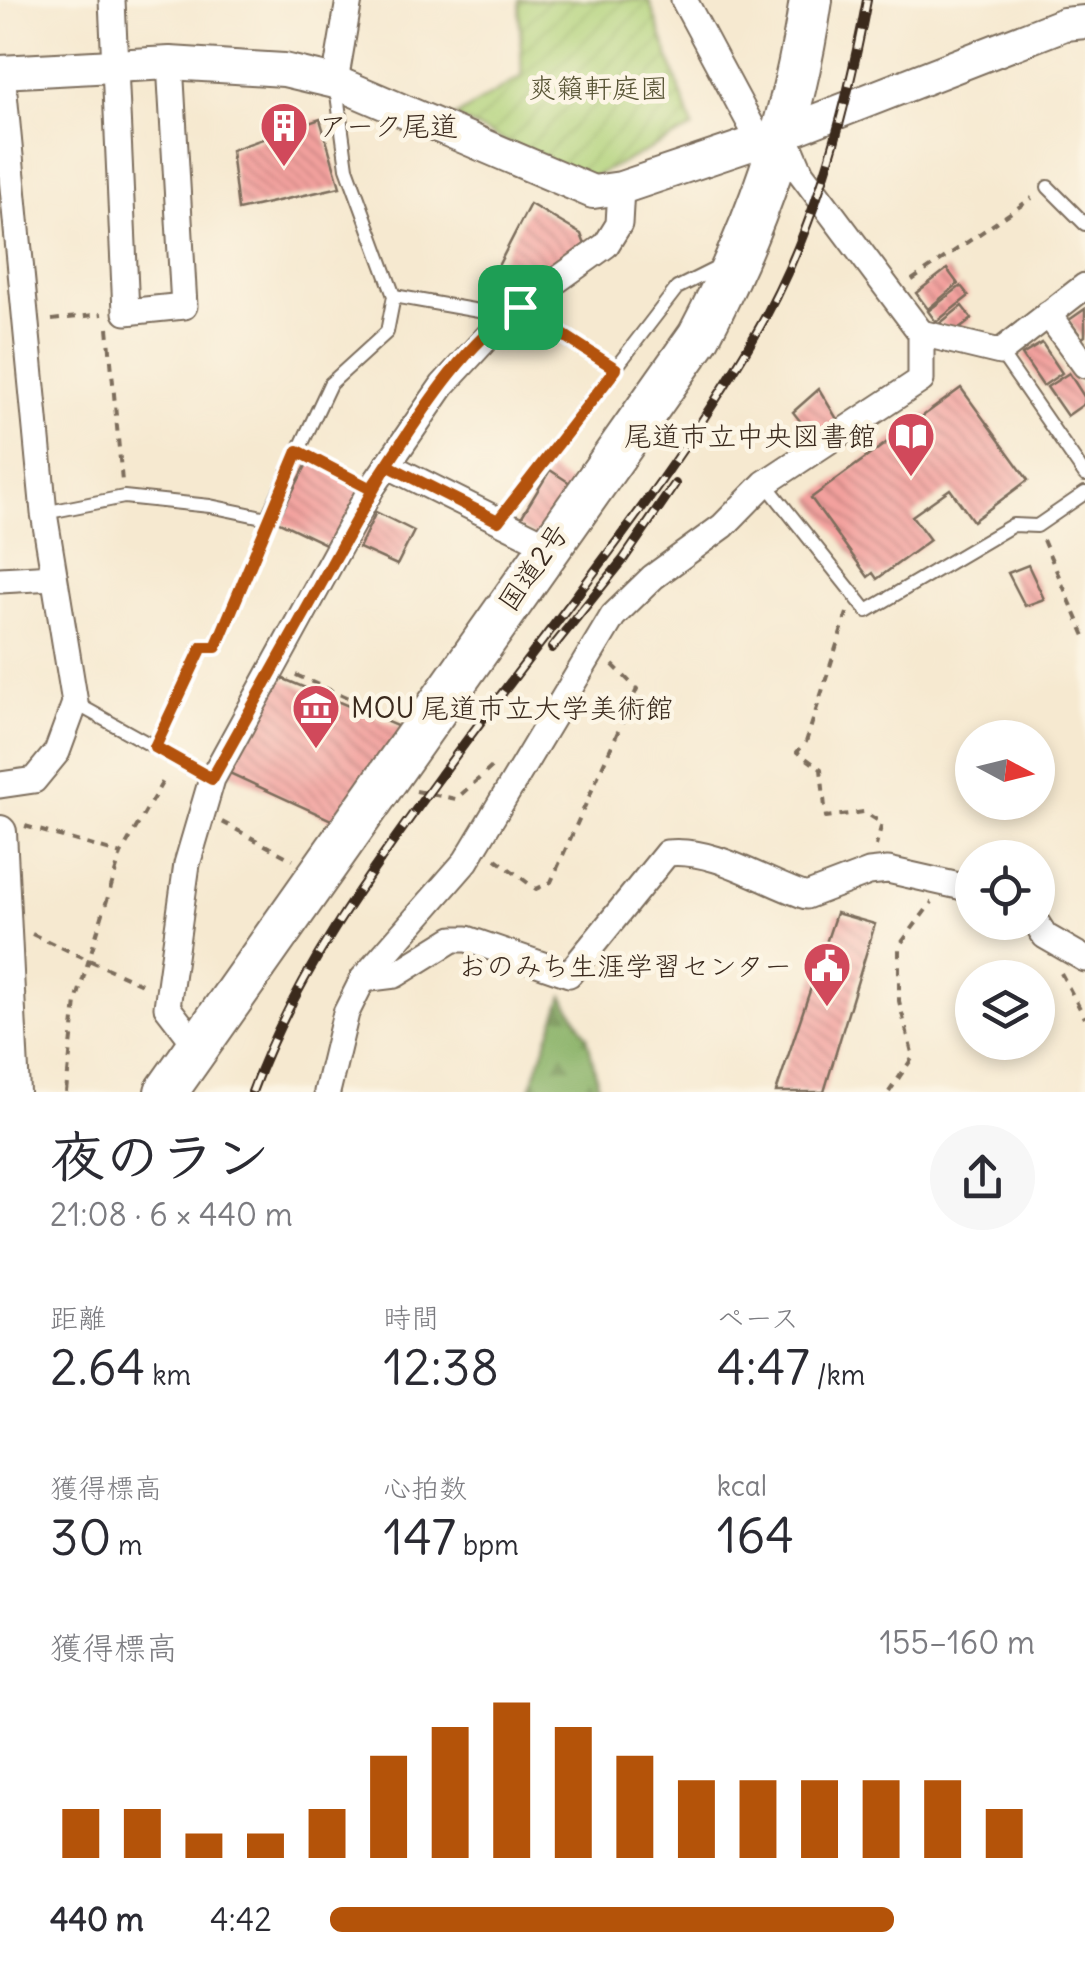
<!DOCTYPE html>
<html lang="ja">
<head>
<meta charset="utf-8">
<style>
	:root { --surface:#fff; --page:#f7f7f7; --text:#2b2b33; --muted:#7c7c81; --accent:#b45309 }
	body { margin:0; font-family:Delius,"Klee One",sans-serif; background:var(--page); color:var(--text); height:100vh; display:flex; flex-direction:column; font-size:38px; white-space:nowrap }
	* { box-sizing:border-box; margin:0 }
	p { font-size:32px; color:var(--muted) }
	.icon { flex:none; width:55px; height:55px; fill:none; stroke:currentColor; stroke-width:2; stroke-linecap:round; stroke-linejoin:round }
	.map { position:relative; height:1092px; overflow:hidden }
	.sheet { display:flex; flex-direction:column; background:var(--surface); flex:1 }
	.sheet>* { flex:none }
	.needle { width:65px; rotate:97deg }
	.tools { position:absolute; left:955px; top:720px; display:grid; gap:20px }
	.tools a { display:grid; place-items:center; width:100px; height:100px; border-radius:50%; background:var(--surface); box-shadow:0 5px 15px #0003; font-size:50px }
	.pin { position:absolute; display:grid; place-items:center; width:85px; height:85px; color:#fff; margin:-42px; border-radius:20px; box-shadow:0 5px 15px #0006 }
	.round { display:grid; place-items:center; flex:none; width:105px; height:105px; border-radius:52px; background:var(--page) }
	.overview { display:flex; align-items:center; justify-content:space-between; height:170px; padding:0 50px }
	h1 { font-size:55px; font-weight:600; line-height:75px }
	.figures { display:grid; grid-template-columns:repeat(3,1fr); gap:15px; height:170px; padding:10px 50px }
	.figures div { display:grid; align-content:center }
	.figures b { font-size:50px; font-weight:600 }
	.figures small { font-size:28px; font-weight:400 }
	.figures p { font-size:28px }
	.chart { height:280px; padding:20px 50px }
	.chart p { display:flex; justify-content:space-between }
	.chart svg { width:100%; height:180px; margin-top:10px; stroke:var(--accent); stroke-width:6 }
	ul { padding:0 50px; list-style:none; font-size:32px }
	li { display:grid; grid-template-columns:160px 120px 1fr; align-items:center; height:75px }
	li i { height:25px; border-radius:12px; background:var(--accent) }
	.map>svg:first-child { display:block }
	.forest { fill:url(#forest-firs); stroke:#646f44; stroke-width:2.5 }
	.garden { fill:url(#garden-furrows); stroke:#767e4c; stroke-width:2.5 }
	.building { fill:url(#building-back-hatch) }
	.lines { fill:none; stroke-linecap:round; stroke-linejoin:round }
	.service-casing { stroke:#7c6d5c; stroke-width:16 }
	.minor-casing { stroke:#7c6d5c; stroke-width:29 }
	.tertiary-casing { stroke:#7c6d5c; stroke-width:36 }
	.trunk-casing { stroke:#7c6d5c; stroke-width:46 }
	.path { stroke:#7c6d5c; stroke-width:4; stroke-dasharray:8 8; stroke-linecap:butt }
	.service { stroke:#fff; stroke-width:12 }
	.minor { stroke:#fff; stroke-width:25 }
	.tertiary { stroke:#fff; stroke-width:32 }
	.trunk { stroke:#fff; stroke-width:42 }
	.rail-casing { stroke:#3b2a1e; stroke-width:10 }
	.rail { stroke:#fcf5e5; stroke-width:6; stroke-dasharray:19; stroke-linecap:butt }
	.route-casing { stroke:#fff; stroke-width:20 }
	.route { stroke:#b45309; stroke-width:12 }
	.labels { text-anchor:middle; dominant-baseline:central; stroke-width:9; stroke-linejoin:round; paint-order:stroke }
	.park-label { font-size:28px; fill:#585435; stroke:#fcf5e5 }
	.poi-label { font-size:28px; fill:#3b2a1e; stroke:#fcf5e5; text-anchor:start }
	.street-label { font-size:28px; fill:#3b2a1e; stroke:#fcf5e5 }
</style>
</head>
<body>
<div class="map">
<svg width="1085" height="1092" viewBox="0 0 1085 1092">
	<defs>
		<pattern id="forest-firs" width="22" height="20" patternUnits="userSpaceOnUse" patternTransform="scale(2.5)"><rect width="22" height="20" fill="#8cb46a"/><path d="M5 1l3.5 6h-7zM16 11l3.5 6h-7z" fill="#749357"/></pattern>
		<pattern id="garden-furrows" width="10" height="10" patternUnits="userSpaceOnUse" patternTransform="scale(2.5)"><rect width="10" height="10" fill="#b1d27a"/><path d="M-1 1l2-2M0 10L10 0M9 11l2-2" fill="none" stroke="#99b469"/></pattern>
		<pattern id="building-back-hatch" width="6" height="6" patternUnits="userSpaceOnUse" patternTransform="scale(2.5)"><rect width="6" height="6" fill="#f3a19e"/><path d="M-1 5l2 2M0 0l6 6M5-1l2 2" fill="none" stroke="#c68380"/></pattern>
	</defs>
	<rect width="100%" height="100%" fill="#fcf5e5"/>
	<filter id="ink" filterUnits="userSpaceOnUse"><feTurbulence type="fractalNoise" baseFrequency=".01" numOctaves="2"/><feDisplacementMap in="SourceGraphic" scale="20" xChannelSelector="R" yChannelSelector="G"/><feConvolveMatrix kernelMatrix="1 2 1 2 8 2 1 2 1" color-interpolation-filters="sRGB"/></filter>
	<filter id="wash" filterUnits="userSpaceOnUse"><feTurbulence type="fractalNoise" baseFrequency=".0048" numOctaves="4" result="noise"/><feDisplacementMap in="SourceGraphic" scale="40" xChannelSelector="R" yChannelSelector="G"/><feGaussianBlur stdDeviation="2.25" result="paint"/><feColorMatrix in="noise" values="0 0 0 0 0 0 0 0 0 0 0 0 0 0 0 0 0 1.4 0 .05"/><feComposite in="paint" operator="in"/></filter>
	<g filter="url(#wash)">
		<rect width="100%" height="100%" fill="#f6e9d0"/>
		<path class="forest" d="M563,996L587,1036L600,1092H529Z"/>
		<path class="garden" d="M519,0H649L693,128L586,180L455,117L522,76Z"/>
		<g id="blocks">
			<g class="building">
				<path d="M320,119L340,187L238,210L231,150Z"/>
				<path d="M530,204L581,234L587,250L507,312L478,305Z"/>
				<path d="M947,269L958,284L928,309L916,293Z"/>
				<path d="M961,286L969,296L936,322L928,311Z"/>
				<path d="M962,306L972,319L958,330L939,324Z"/>
				<path d="M1085,309V336L1082,338L1069,320Z"/>
				<path d="M1042,343L1062,373L1043,386L1022,355Z"/>
				<path d="M1069,373L1085,398L1084,404L1067,416L1047,387Z"/>
				<path d="M961,388L1028,480L973,521L950,489L912,516L930,540L877,579L873,573L868,577L811,498Z"/>
				<path d="M819,389L843,429L819,445L793,412Z"/>
				<path d="M309,460L367,490L334,548L277,521Z"/>
				<path d="M550,470L573,485L536,536L516,526Z"/>
				<path d="M376,512L414,531L397,565L359,548Z"/>
				<path d="M1028,565L1044,599L1025,606L1008,573Z"/>
				<path d="M279,677L409,731L342,825L225,771Z"/>
				<path d="M836,913L875,924L824,1092H776Z"/>
			</g>
		</g>
	</g>
	<g filter="url(#ink)">
		<use href="#blocks" fill-opacity="0" stroke="#7c6d5c" stroke-width="2.5"/>
		<g class="lines">
			<g class="service-casing">
				<g id="service">
					<path d="M1048,187L1085,224"/>
					<path d="M394,296L507,316"/>
					<path d="M519,307L615,369"/>
					<path d="M1000,352L1085,475"/>
					<path d="M765,483L867,611L1013,525L1037,526L1085,493"/>
					<path d="M44,513L124,497L210,506L267,518L330,384L387,332L394,296L347,168L336,87"/>
					<path d="M498,521L677,288L721,266"/>
					<path d="M75,703L212,779"/>
				</g>
			</g>
			<g class="minor-casing">
				<g id="minor">
					<path d="M112,0L126,312L184,306L170,63"/>
					<path d="M684,0L759,140"/>
					<path d="M335,82L349,0"/>
					<path d="M1048,314L1085,365"/>
					<path d="M921,333L1000,352L1085,286"/>
					<path d="M387,465L548,545"/>
					<path d="M0,580L54,577"/>
					<path d="M0,785L34,780L57,752L75,703L44,513L2,72"/>
					<path d="M1036,922L1045,936L1085,959"/>
					<path d="M363,979L395,975L453,939H467L569,974L667,853C715,848 761,881 806,896L869,872L888,870L972,889"/>
					<path d="M197,1046L167,1007L187,864L212,779L371,489L443,385L507,316L606,245L619,224L621,188"/>
					<path d="M327,1092L346,1013L363,979L466,861L613,616L653,577L723,526L765,483L921,380V333L801,173L784,133"/>
				</g>
			</g>
			<g class="tertiary-casing">
				<g id="tertiary">
					<path d="M0,72L170,63L284,70L335,82L593,192L621,188L784,133L1064,24L1085,22"/>
					<path d="M0,832L13,1092"/>
				</g>
			</g>
			<g class="trunk-casing">
				<path id="trunk" d="M166,1092L699,336C757,226 793,123 811,0"/>
			</g>
			<g class="path">
				<path d="M912,280L1032,198"/>
				<path d="M52,320L102,314"/>
				<path d="M108,328L122,482"/>
				<path d="M313,459L349,477"/>
				<path d="M1043,540L1085,636"/>
				<path d="M847,613L806,742L797,752L821,769L826,817L864,812L882,823L876,846"/>
				<path d="M296,675L393,718"/>
				<path d="M162,732L203,647H216L261,532"/>
				<path d="M416,791L456,799L493,766"/>
				<path d="M222,822L293,860"/>
				<path d="M25,826L121,854"/>
				<path d="M496,859L536,889L551,882L637,689L611,663"/>
				<path d="M32,934L146,986"/>
				<path d="M1061,973L1085,1018"/>
				<path d="M66,1092L76,1002L121,854L166,776"/>
				<path d="M889,1092L913,1057L899,1001V946L932,902"/>
			</g>
			<use href="#service" class="service"/>
			<use href="#minor" class="minor"/>
			<use href="#tertiary" class="tertiary"/>
			<use href="#trunk" class="trunk"/>
			<g class="rail-casing">
				<g id="rail">
					<path d="M552,648L623,560L675,484"/>
					<path d="M252,1092C295,975 369,874 442,774C544,634 658,499 747,349C812,242 844,122 867,0"/>
				</g>
			</g>
			<use href="#rail" class="rail"/>
		</g>
	</g>
	<g class="lines" filter="url(#ink)">
		<g class="route-casing">
			<path id="route" d="M520,307C456,350 413,427 371,489L298,451L216,647H202L155,747L212,779L387,465L498,521L616,369L520,307"/>
		</g>
		<use href="#route" class="route"/>
	</g>
	<defs>
		<g id="building-pin" transform="scale(2.5)"><path d="M0 17L-7.5 6A9.5 9.5 0 1 1 7.5 6Z" fill="#d1495b" stroke="#fcf5e5"/><path d="M-4-6H4V6H1V3H-1V6H-4ZM-2.5-4.3h1.7v1.8h-1.7ZM.8-4.3h1.7v1.8H.8ZM-2.5-1h1.7V.8h-1.7ZM.8-1h1.7V.8H.8Z" fill="#fff"/></g>
		<g id="library-pin" transform="scale(2.5)"><path d="M0 17L-7.5 6A9.5 9.5 0 1 1 7.5 6Z" fill="#d1495b" stroke="#fcf5e5"/><path d="M-6-4Q-3-5.5-.7-3.5V5Q-3 3-6 4ZM6-4Q3-5.5 .7-3.5V5Q3 3 6 4Z" fill="#fff"/></g>
		<g id="museum-pin" transform="scale(2.5)"><path d="M0 17L-7.5 6A9.5 9.5 0 1 1 7.5 6Z" fill="#d1495b" stroke="#fcf5e5"/><path d="M0-6L6-3V-2H-6V-3ZM-5-1h2V3h-2ZM-1-1h2V3h-2ZM3-1h2V3H3ZM-6 4H6V6H-6Z" fill="#fff"/></g>
		<g id="civic-pin" transform="scale(2.5)"><path d="M0 17L-7.5 6A9.5 9.5 0 1 1 7.5 6Z" fill="#d1495b" stroke="#fcf5e5"/><path d="M-.6-6.5H3V-4.5H.6V-3L4-1V1h2V6H-6V1h2V-1L-.6-3ZM-1.2 2.5V6h2.4V2.5Z" fill="#fff"/></g>
	</defs>
	<g fill-rule="evenodd">
		<use href="#building-pin" x="284" y="126"/>
		<use href="#library-pin" x="911" y="436"/>
		<use href="#museum-pin" x="316" y="708"/>
		<use href="#civic-pin" x="827" y="966"/>
	</g>
	<g class="labels">
		<g class="park-label">
			<text x="598" y="88">爽籟軒庭園</text>
		</g>
		<g class="poi-label">
			<text x="319" y="126">アーク尾道</text>
			<text x="876" y="436" text-anchor="end">尾道市立中央図書館</text>
			<text x="351" y="708">MOU 尾道市立大学美術館</text>
			<text x="792" y="966" text-anchor="end">おのみち生涯学習センター</text>
		</g>
		<g class="street-label">
			<text transform="translate(533 567) rotate(-55)">国道2号</text>
		</g>
	</g>
</svg>
<div class="tools">
<a><svg class="needle" viewBox="-14 -14 28 28"><path d="M0-13l5 13h-10z" fill="#e53935"/><path d="M0 13l5-13h-10z" fill="#7c7c81"/></svg></a>
<a><svg class="icon" aria-label="locate" viewBox="0 0 24 24"><circle cx="12" cy="12" r="6"/><path d="M12 2v4M12 18v4M2 12h4M18 12h4"/></svg></a>
<a><svg class="icon" aria-label="layers" viewBox="0 0 24 24"><path d="M12 4l9 5-9 5-9-5zM3 14l9 5 9-5"/></svg></a>
</div>
<div class="pin" style="left:520px;top:307px;background:#1e9e55"><svg class="icon" aria-label="arrive" viewBox="0 0 24 24"><path d="M6 21V4h12l-3 4 3 4H6"/></svg></div>
</div>
<section class="sheet">
<div class="overview"><div><h1>夜のラン</h1><p>21:08 · 6 × 440 m</p></div><a class="round"><svg class="icon" aria-label="share" viewBox="0 0 24 24"><path d="M12 15V3M7 8l5-5 5 5M5 13v7h14v-7"/></svg></a></div>
<div class="figures">
<div><p>距離</p><b>2.64<small> km</small></b></div>
<div><p>時間</p><b>12:38</b></div>
<div><p>ペース</p><b>4:47<small> /km</small></b></div>
</div>
<div class="figures">
<div><p>獲得標高</p><b>30<small> m</small></b></div>
<div><p>心拍数</p><b>147<small> bpm</small></b></div>
<div><p>kcal</p><b>164</b></div>
</div>
<div class="chart"><p><span>獲得標高</span>155–160 m</p>
<svg viewBox="0 0 160 44" preserveAspectRatio="none"><path d="M5 44V32M15 44V32M25 44V38M35 44V38M45 44V32M55 44V19M65 44V12M75 44V6M85 44V12M95 44V19M105 44V25M115 44V25M125 44V25M135 44V25M145 44V25M155 44V32"/></svg>
</div>
<ul>
<li><b>440 m</b>4:42<i style="width:80%"></i></li>
</ul>
</section>
</body>
</html>
